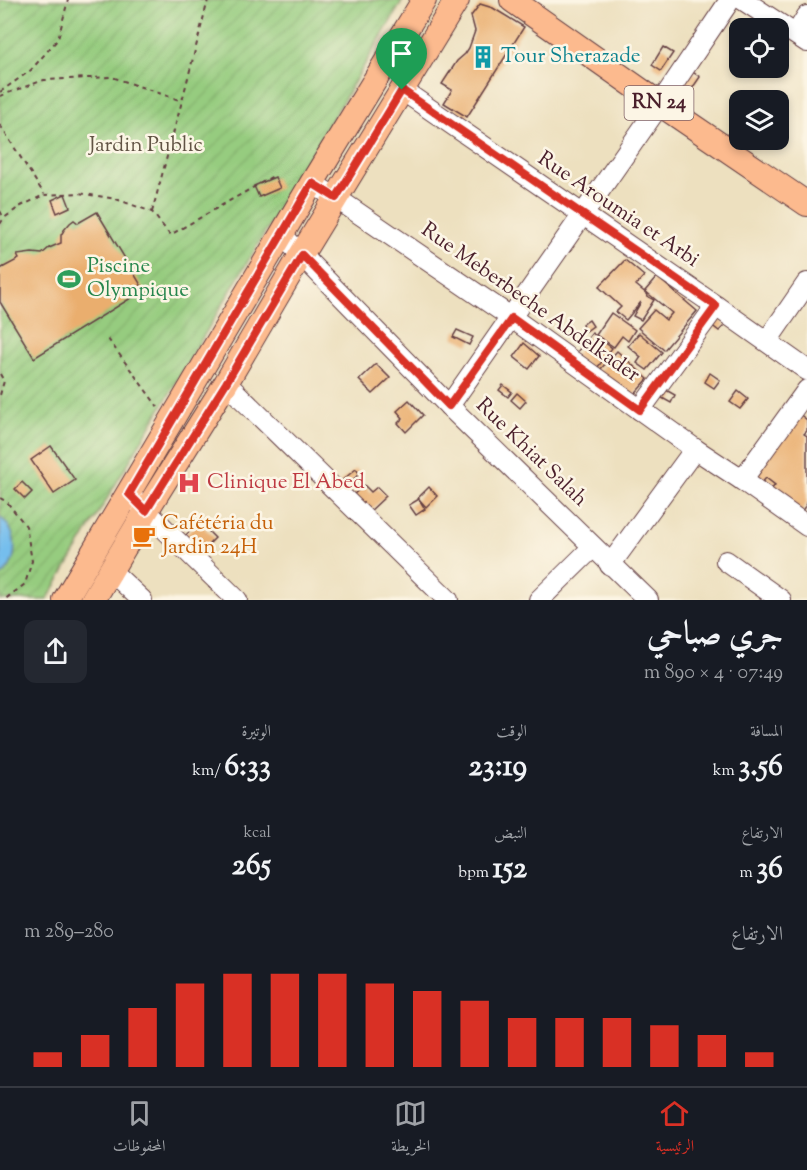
<!DOCTYPE html>
<html lang="ar">
<head>
<meta charset="utf-8">
<style>
	:root { --surface:#171b24; --page:#242831; --text:#f1f3f6; --muted:#9ea1a6; --line:#363941; --accent:#d93025 }
	body { margin:0; font-family:"Sorts Mill Goudy",Amiri,serif; background:var(--page); color:var(--text); direction:rtl; height:100vh; display:flex; flex-direction:column; font-size:22px; white-space:nowrap }
	* { box-sizing:border-box; margin:0 }
	p { font-size:20px; color:var(--muted) }
	.icon { flex:none; width:33px; height:33px; fill:none; stroke:currentColor; stroke-width:2; stroke-linecap:round; stroke-linejoin:round }
	.map { position:relative; height:600px; overflow:hidden; direction:ltr }
	.sheet { display:flex; flex-direction:column; background:var(--surface); flex:1 }
	.sheet>* { flex:none }
	.tools { position:absolute; left:729px; top:18px; display:grid; gap:12px }
	.tools a { display:grid; place-items:center; width:60px; height:60px; border-radius:12px; background:var(--surface); box-shadow:0 3px 9px #0003; font-size:30px }
	.pin { position:absolute; display:grid; place-items:center; width:51px; height:51px; color:#fff; margin:-62px -26px; border-radius:50% 50% 50% 0; rotate:-45deg; box-shadow:0 0 6px #0007 }
	.pin .icon { rotate:45deg }
	.round { display:grid; place-items:center; flex:none; width:63px; height:63px; border-radius:12px; background:var(--page) }
	.head { display:flex; align-items:center; justify-content:space-between; height:102px; padding:0 24px }
	h1 { font-size:33px; font-weight:700; line-height:45px }
	.stats { display:grid; grid-template-columns:repeat(3,1fr); gap:9px; height:102px; padding:6px 24px }
	.stats div { display:grid; align-content:center }
	.stats b { font-size:30px; font-weight:700 }
	.stats small { font-size:16px; font-weight:400 }
	.stats p { font-size:16px }
	.chart { height:168px; padding:12px 24px }
	.chart p { display:flex; justify-content:space-between }
	.chart svg { width:100%; height:108px; margin-top:6px; stroke:var(--accent); stroke-width:6 }
	.tabs { display:flex; justify-content:space-around; align-items:center; height:84px; border-top:2px solid var(--line); background:var(--surface); font-size:16px; color:var(--muted) }
	.tabs a { display:grid; justify-items:center; gap:3px }
	.tabs .on { color:var(--accent) }
	.map>svg:first-child { display:block }
	.garden { fill:url(#garden-furrows); stroke:#707655; stroke-width:1.5 }
	.water { fill:#75beed; stroke:#606e8c; stroke-width:1.5 }
	.building { fill:#eaae6e }
	.lines { fill:none; stroke-linecap:round; stroke-linejoin:round }
	.minor-casing { stroke:#623c41; stroke-width:22 }
	.major-casing { stroke:#623c41; stroke-width:26 }
	.path { stroke:#623c41; stroke-width:2; stroke-dasharray:4.5 4.5; stroke-linecap:butt }
	.minor { stroke:#fff; stroke-width:20 }
	.major { stroke:#fcba8e; stroke-width:24 }
	.route-casing { stroke:#fff; stroke-width:12 }
	.route { stroke:#d93025; stroke-width:8 }
	.labels { text-anchor:middle; dominant-baseline:central; stroke-width:5; stroke-linejoin:round; paint-order:stroke }
	.shield { fill:#fcf5e5; stroke:#7f5f63; stroke-width:1.5 }
	.shield-label { font-size:20px; font-weight:bold; fill:#4a1f2b }
	.culture-label { font-size:21px; fill:#0d838f; stroke:#fcf5e5; text-anchor:start }
	.park-label { font-size:21px; fill:#615344; stroke:#fcf5e5 }
	.street-label { font-size:21px; fill:#4a1f2b; stroke:#fcf5e5 }
	.leisure-label { font-size:21px; fill:#27864d; stroke:#fcf5e5; text-anchor:start }
	.health-label { font-size:21px; fill:#be3a42; stroke:#fcf5e5; text-anchor:start }
	.food-label { font-size:21px; fill:#c56008; stroke:#fcf5e5; text-anchor:start }
</style>
</head>
<body>
<div class="map">
<svg width="807" height="600" viewBox="0 0 807 600">
	<defs>
		<pattern id="garden-furrows" width="10" height="10" patternUnits="userSpaceOnUse" patternTransform="scale(1.5)"><rect width="10" height="10" fill="#96cc7f"/><path d="M-1 1l2-2M0 10L10 0M9 11l2-2" fill="none" stroke="#83af6e"/></pattern>
	</defs>
	<rect width="100%" height="100%" fill="#fcf5e5"/>
	<filter id="ink" filterUnits="userSpaceOnUse"><feTurbulence type="fractalNoise" baseFrequency=".0167" numOctaves="2"/><feDisplacementMap in="SourceGraphic" scale="12" xChannelSelector="R" yChannelSelector="G"/><feConvolveMatrix kernelMatrix="1 2 1 2 8 2 1 2 1" color-interpolation-filters="sRGB"/></filter>
	<filter id="wash" filterUnits="userSpaceOnUse"><feTurbulence type="fractalNoise" baseFrequency=".008" numOctaves="4" result="noise"/><feDisplacementMap in="SourceGraphic" scale="24" xChannelSelector="R" yChannelSelector="G"/><feGaussianBlur stdDeviation="1.35" result="paint"/><feColorMatrix in="noise" values="0 0 0 0 0 0 0 0 0 0 0 0 0 0 0 0 0 1.4 0 .05"/><feComposite in="paint" operator="in"/></filter>
	<g filter="url(#wash)">
		<rect width="100%" height="100%" fill="#ede0bf"/>
		<path class="garden" d="M0,0H403L47,600H0Z"/>
		<path class="water" d="M0,517C19,532 20,562 0,577Z"/>
		<g id="blocks">
			<g class="building">
				<path d="M480,4L493,8L524,27L467,117L444,103L452,90L442,84L457,61L465,54L469,48L475,31L471,16Z"/>
				<path d="M663,47L673,53L661,71L652,65Z"/>
				<path d="M691,71L700,77L687,96L678,90Z"/>
				<path d="M275,177L280,188L259,197L254,186Z"/>
				<path d="M65,194L70,207L57,213L52,200Z"/>
				<path d="M97,212L144,290L34,358L0,302V269L19,259L17,255L32,253L42,254L49,248L61,243V235L64,230L70,223L74,220L78,223Z"/>
				<path d="M625,260L644,276L636,285L648,295L647,296L654,300L641,320L633,316L641,302L626,320L616,312L621,307L599,287Z"/>
				<path d="M657,277L697,311L664,350L638,328L654,310L666,320L672,313L645,291Z"/>
				<path d="M611,313L635,330L628,341L622,336L614,347L596,335Z"/>
				<path d="M716,317L725,325L719,331L710,324Z"/>
				<path d="M589,320L593,326L586,331L582,325Z"/>
				<path d="M457,330L473,337L469,345L453,337Z"/>
				<path d="M592,333L612,348L595,371L574,356Z"/>
				<path d="M639,333L662,352L647,370L637,363L641,357L628,346Z"/>
				<path d="M524,343L539,356L529,369L514,357Z"/>
				<path d="M617,351L648,379L629,400L598,372Z"/>
				<path d="M376,364L390,378L373,394L359,380Z"/>
				<path d="M710,373L720,380L714,388L705,382Z"/>
				<path d="M503,385L512,392L508,397L499,390Z"/>
				<path d="M666,390L675,395L671,403L662,398Z"/>
				<path d="M738,391L748,399L740,409L730,402Z"/>
				<path d="M517,393L526,401L520,408L511,400Z"/>
				<path d="M409,400L423,415L406,432L398,423L403,418L397,411Z"/>
				<path d="M793,409L807,420V431L804,434L807,436V504L800,513L771,490L775,485L766,478L759,486L742,472Z"/>
				<path d="M51,446L75,480L54,494L31,460Z"/>
				<path d="M356,469L360,474L351,481L354,485L347,490L340,482Z"/>
				<path d="M22,482L32,492L25,499L15,489Z"/>
				<path d="M364,485L371,492L377,487L386,496L368,513L352,496Z"/>
				<path d="M429,487L437,496L426,507L418,498Z"/>
				<path d="M419,499L425,509L416,515L409,505Z"/>
				<path d="M199,522L215,538L200,553L184,537Z"/>
			</g>
		</g>
	</g>
	<g filter="url(#ink)">
		<use href="#blocks" fill-opacity="0" stroke="#623c41" stroke-width="1.5"/>
		<g class="lines">
			<g class="minor-casing">
				<g id="minor">
					<path d="M743,0L807,42"/>
					<path d="M796,34L807,16"/>
					<path d="M402,90L716,306L807,370"/>
					<path d="M312,183L336,198L512,318L695,449L742,480L807,526"/>
					<path d="M282,235L449,406L648,600"/>
					<path d="M767,341L807,283"/>
					<path d="M226,383L448,600"/>
					<path d="M449,406L660,104L730,0"/>
					<path d="M640,410L716,306"/>
					<path d="M742,480L807,390"/>
					<path d="M136,501L237,600"/>
					<path d="M726,561L781,600"/>
					<path d="M610,565L695,449"/>
					<path d="M111,571L142,600"/>
					<path d="M539,600L593,547"/>
				</g>
			</g>
			<g class="major-casing">
				<g id="major">
					<path d="M512,0L660,104L807,204"/>
					<path d="M65,600L312,183L424,0"/>
					<path d="M93,600L146,511L226,383L301,255L457,0"/>
				</g>
			</g>
			<g class="path">
				<path d="M200,0L207,1"/>
				<path d="M0,92L31,70L58,39L68,0"/>
				<path d="M0,96L44,80L112,77L182,101"/>
				<path d="M0,125L44,194"/>
				<path d="M0,211L4,218"/>
				<path d="M152,212L182,101L208,0"/>
				<path d="M0,224L4,218L21,206L44,195L79,193L116,199L152,212L170,235L273,176"/>
				<path d="M108,339L158,407"/>
				<path d="M0,374L4,381L0,395"/>
				<path d="M0,498L7,502L26,526L32,561L25,584L4,600"/>
			</g>
			<use href="#minor" class="minor"/>
			<use href="#major" class="major"/>
		</g>
	</g>
	<g class="lines" filter="url(#ink)">
		<g class="route-casing">
			<path id="route" d="M402,90L716,306L640,410L512,318L449,406L302,255L226,383L146,511L129,494L312,183L336,198Z"/>
		</g>
		<use href="#route" class="route"/>
	</g>
	<defs>
		<g id="building-bare" transform="scale(1.8)"><path d="M-4-6H4V6H1V3H-1V6H-4ZM-2.5-4.3h1.7v1.8h-1.7ZM.8-4.3h1.7v1.8H.8ZM-2.5-1h1.7V.8h-1.7ZM.8-1h1.7V.8H.8Z" fill="#0f9aa8" stroke="#fcf5e5" stroke-width="2.5" paint-order="stroke"/></g>
		<g id="stadium-bare" transform="scale(1.8)"><path d="M0-5a6.5 5 0 1 0 0 10a6.5 5 0 1 0 0-10ZM-3.5-1.8h7v3.6h-7Z" fill="#2e9e5b" stroke="#fcf5e5" stroke-width="2.5" paint-order="stroke"/></g>
		<g id="hospital-bare" transform="scale(1.8)"><path d="M-5-5h3v3.5h4V-5h3V5h-3V1.5h-4V5h-3Z" fill="#e0444e" stroke="#fcf5e5" stroke-width="2.5" paint-order="stroke"/></g>
		<g id="cafe-bare" transform="scale(1.8)"><path d="M-5.5-4.5H6V0H3Q3 3.5 0 3.5H-2.5Q-5.5 3.5-5.5 0ZM3-3.2v2h1.7v-2ZM-6 4.5H4V6H-6Z" fill="#e8710a" stroke="#fcf5e5" stroke-width="2.5" paint-order="stroke"/></g>
	</defs>
	<g fill-rule="evenodd">
		<use href="#building-bare" x="483" y="57"/>
		<use href="#stadium-bare" x="69" y="279"/>
		<use href="#hospital-bare" x="189" y="483"/>
		<use href="#cafe-bare" x="144" y="536"/>
	</g>
	<g class="labels">
		<rect class="shield" x="624.5" y="86" width="69" height="34" rx="4.5"/>
		<g class="shield-label">
			<text x="659" y="103">RN 24</text>
		</g>
		<g class="culture-label">
			<text x="501" y="57">Tour Sherazade</text>
		</g>
		<g class="park-label">
			<text x="146" y="146">Jardin Public</text>
		</g>
		<g class="street-label">
			<text transform="translate(618 210) rotate(34)">Rue Aroumia et Arbi</text>
			<text transform="translate(530 303) rotate(35)">Rue Meberbeche Abdelkader</text>
			<text transform="translate(531 453) rotate(44)">Rue Khiat Salah</text>
		</g>
		<g class="leisure-label">
			<text x="87" y="267">Piscine<tspan x="87" dy="24">Olympique</tspan></text>
		</g>
		<g class="health-label">
			<text x="207" y="483">Clinique El Abed</text>
		</g>
		<g class="food-label">
			<text x="162" y="524">Cafétéria du<tspan x="162" dy="24">Jardin 24H</tspan></text>
		</g>
	</g>
</svg>
<div class="tools">
<a><svg class="icon" aria-label="locate" viewBox="0 0 24 24"><circle cx="12" cy="12" r="6"/><path d="M12 2v4M12 18v4M2 12h4M18 12h4"/></svg></a>
<a><svg class="icon" aria-label="layers" viewBox="0 0 24 24"><path d="M12 4l9 5-9 5-9-5zM3 14l9 5 9-5"/></svg></a>
</div>
<div class="pin" style="left:402px;top:90px;background:#1e9e55"><svg class="icon" aria-label="arrive" viewBox="0 0 24 24"><path d="M6 21V4h12l-3 4 3 4H6"/></svg></div>
</div>
<section class="sheet">
<div class="head"><div><h1>جري صباحي</h1><p>07:49 · 4 × 890 m</p></div><a class="round"><svg class="icon" aria-label="share" viewBox="0 0 24 24"><path d="M12 15V3M7 8l5-5 5 5M5 13v7h14v-7"/></svg></a></div>
<div class="stats">
<div><p>المسافة</p><b>3.56<small> km</small></b></div>
<div><p>الوقت</p><b>23:19</b></div>
<div><p>الوتيرة</p><b>6:33<small> /km</small></b></div>
</div>
<div class="stats">
<div><p>الارتفاع</p><b>36<small> m</small></b></div>
<div><p>النبض</p><b>152<small> bpm</small></b></div>
<div><p>kcal</p><b>265</b></div>
</div>
<div class="chart"><p><span>الارتفاع</span>280–289 m</p>
<svg viewBox="0 0 160 44" preserveAspectRatio="none"><path d="M5 44V38M15 44V31M25 44V20M35 44V10M45 44V6M55 44V6M65 44V6M75 44V10M85 44V13M95 44V17M105 44V24M115 44V24M125 44V24M135 44V27M145 44V31M155 44V38"/></svg>
</div>
</section>
<nav class="tabs">
<a class="on"><svg class="icon" aria-label="home" viewBox="0 0 24 24"><path d="M3 11l9-7 9 7M6 9v11h12V9"/></svg>الرئيسية</a>
<a><svg class="icon" aria-label="map" viewBox="0 0 24 24"><path d="M3 6l6-2 6 2 6-2v14l-6 2-6-2-6 2zM9 4v14M15 6v14"/></svg>الخريطة</a>
<a><svg class="icon" aria-label="saved" viewBox="0 0 24 24"><path d="M7 4h10v16l-5-4-5 4z"/></svg>المحفوظات</a>
</nav>
</body>
</html>
